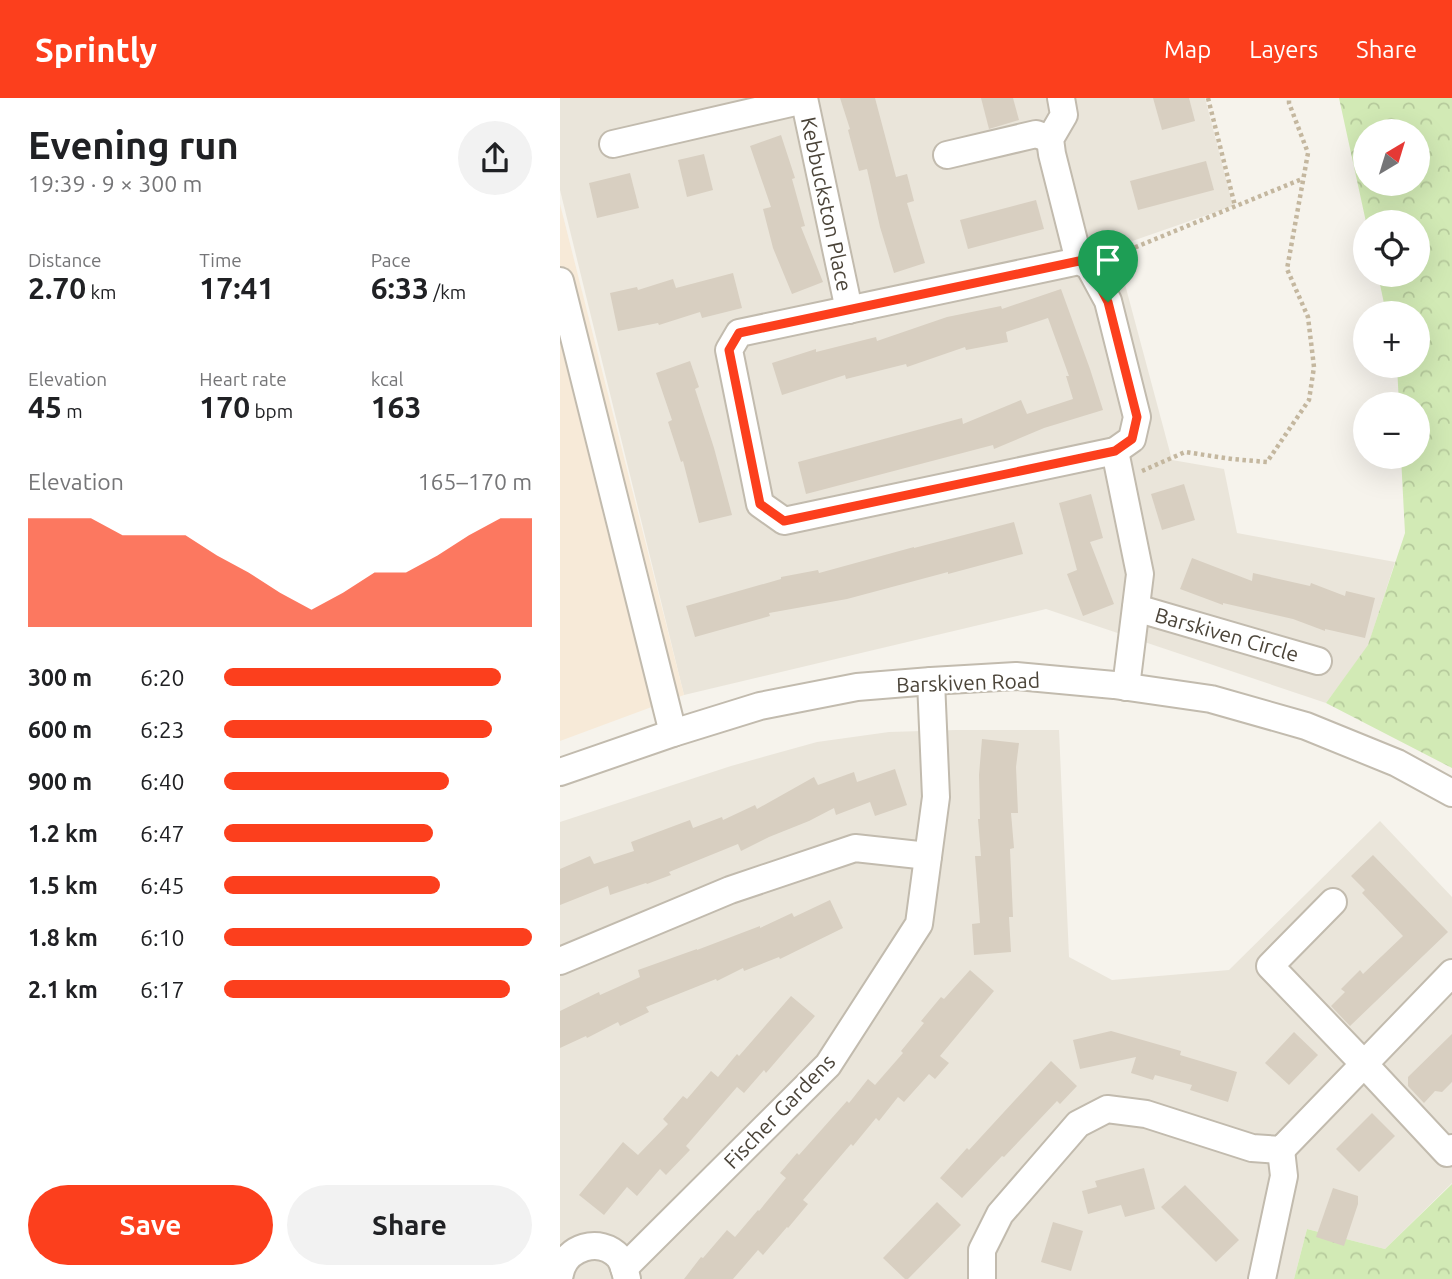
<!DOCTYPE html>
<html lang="en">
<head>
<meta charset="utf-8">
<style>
	:root { --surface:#fff; --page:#f2f2f2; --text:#202124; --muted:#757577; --accent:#fc3f1d }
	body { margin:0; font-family:Ubuntu,sans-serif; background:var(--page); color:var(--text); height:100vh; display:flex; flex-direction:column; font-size:26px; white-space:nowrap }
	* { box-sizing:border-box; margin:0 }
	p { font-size:23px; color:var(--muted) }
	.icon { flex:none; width:38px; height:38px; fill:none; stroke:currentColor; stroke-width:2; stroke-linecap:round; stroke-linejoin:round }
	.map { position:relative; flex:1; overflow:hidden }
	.side { display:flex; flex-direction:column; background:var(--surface); width:560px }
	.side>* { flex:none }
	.needle { width:46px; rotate:38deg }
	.controls { position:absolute; left:793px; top:21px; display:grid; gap:14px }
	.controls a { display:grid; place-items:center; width:77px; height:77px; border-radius:50%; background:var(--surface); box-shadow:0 7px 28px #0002; font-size:35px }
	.pin { position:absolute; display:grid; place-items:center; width:60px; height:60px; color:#fff; margin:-72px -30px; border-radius:50% 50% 50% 0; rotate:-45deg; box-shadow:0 0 7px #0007 }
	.pin .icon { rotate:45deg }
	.round { display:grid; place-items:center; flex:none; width:74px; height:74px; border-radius:37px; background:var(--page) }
	.overview { display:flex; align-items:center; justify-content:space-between; height:119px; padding:0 28px }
	h1 { font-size:38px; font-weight:600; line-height:52px }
	.figures { display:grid; grid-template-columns:repeat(3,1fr); gap:10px; height:119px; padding:7px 28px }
	.figures div { display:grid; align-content:center }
	.figures b { font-size:30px; font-weight:600 }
	.figures small { font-size:19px; font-weight:400 }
	.figures p { font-size:19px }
	.chart { height:196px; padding:14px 28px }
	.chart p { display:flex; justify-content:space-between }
	.chart svg { width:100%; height:126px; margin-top:7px; fill:var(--accent); opacity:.7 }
	.primary-button { display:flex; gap:14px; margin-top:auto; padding:14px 28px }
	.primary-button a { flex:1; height:80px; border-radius:42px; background:var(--accent); color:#fff; font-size:28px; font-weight:600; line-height:80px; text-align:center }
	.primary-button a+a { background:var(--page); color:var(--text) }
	ul { padding:0 28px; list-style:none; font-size:23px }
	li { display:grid; grid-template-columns:112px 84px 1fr; align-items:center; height:52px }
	li i { height:18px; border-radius:9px; background:var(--accent) }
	header { display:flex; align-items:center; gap:42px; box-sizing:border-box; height:98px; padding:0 35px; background:var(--accent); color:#fff }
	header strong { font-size:33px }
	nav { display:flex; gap:38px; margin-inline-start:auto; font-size:24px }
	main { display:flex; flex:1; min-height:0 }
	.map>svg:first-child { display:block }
	.residential { fill:#eae5da }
	.commercial { fill:#f7ead8 }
	.forest { fill:url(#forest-crowns); fill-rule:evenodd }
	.building { fill:#d8cfc1 }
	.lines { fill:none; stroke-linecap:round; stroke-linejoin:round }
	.minor-casing { stroke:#c2bbae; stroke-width:30 }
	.path { stroke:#c4b79f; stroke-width:4.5; stroke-dasharray:3.5 3.5; stroke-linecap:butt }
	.minor { stroke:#fff; stroke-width:26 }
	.route-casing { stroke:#fff; stroke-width:14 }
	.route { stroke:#fc3f1d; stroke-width:9 }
	.labels { text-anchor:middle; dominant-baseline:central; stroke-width:5; stroke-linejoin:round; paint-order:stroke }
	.street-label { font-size:21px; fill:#4b4439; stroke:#fff }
</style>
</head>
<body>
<header>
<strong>Sprintly</strong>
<nav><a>Map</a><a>Layers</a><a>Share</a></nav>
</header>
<main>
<section class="side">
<div class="overview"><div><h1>Evening run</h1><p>19:39 · 9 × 300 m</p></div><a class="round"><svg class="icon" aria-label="share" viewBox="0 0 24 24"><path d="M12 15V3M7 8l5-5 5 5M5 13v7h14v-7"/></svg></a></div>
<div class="figures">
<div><p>Distance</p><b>2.70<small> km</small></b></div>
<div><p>Time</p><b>17:41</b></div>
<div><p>Pace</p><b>6:33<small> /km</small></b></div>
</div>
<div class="figures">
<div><p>Elevation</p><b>45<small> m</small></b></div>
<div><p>Heart rate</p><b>170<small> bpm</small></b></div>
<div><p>kcal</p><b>163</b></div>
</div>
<div class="chart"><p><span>Elevation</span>165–170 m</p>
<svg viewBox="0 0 160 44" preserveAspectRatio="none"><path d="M0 44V6L10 6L20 6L30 12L40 12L50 12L60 19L70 25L80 32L90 38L100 32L110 25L120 25L130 19L140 12L150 6L160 6V44z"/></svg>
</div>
<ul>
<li><b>300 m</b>6:20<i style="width:90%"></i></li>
<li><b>600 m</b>6:23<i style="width:87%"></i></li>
<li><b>900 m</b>6:40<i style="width:73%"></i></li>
<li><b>1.2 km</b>6:47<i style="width:68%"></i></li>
<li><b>1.5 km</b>6:45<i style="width:70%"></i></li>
<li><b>1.8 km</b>6:10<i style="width:100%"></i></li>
<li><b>2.1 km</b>6:17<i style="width:93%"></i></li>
</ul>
<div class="primary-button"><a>Save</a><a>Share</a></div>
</section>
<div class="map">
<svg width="892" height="1181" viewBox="0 0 892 1181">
	<defs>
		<pattern id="forest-crowns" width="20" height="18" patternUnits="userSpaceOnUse" patternTransform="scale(1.75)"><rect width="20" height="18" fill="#d2eab5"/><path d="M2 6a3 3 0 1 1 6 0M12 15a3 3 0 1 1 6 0" fill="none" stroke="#b6ca9c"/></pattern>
	</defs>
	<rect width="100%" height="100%" fill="#f6f3ec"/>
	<g class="residential">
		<path d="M0,0H645L673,108L555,149L612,362L664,371L677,435L835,464L808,548L766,605L486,511L124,597L0,92Z"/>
		<path d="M396,632H499L509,859L552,882L669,872L820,723L892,799V1085L825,1151L747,1131L734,1181H0V724L171,668L257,644L329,634Z"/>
	</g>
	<path class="commercial" d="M0,106L124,597L0,643Z"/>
	<g class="forest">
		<path d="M779,0H892V670L766,605L808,547L845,435L841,359H858V306H839L837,268H858V215H826L818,177H858V124H806ZM805,33H858V86H805Z"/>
		<path d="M892,1086V1181H734L747,1131L825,1151Z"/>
	</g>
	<g class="building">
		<path d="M280,0H315L336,79L347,76L354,103L347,105L365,165L334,175L320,129L307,71L299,73L288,32L290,31Z"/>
		<path d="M421,0H453L459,22L429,31Z"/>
		<path d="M593,0H629L635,23L602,32Z"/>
		<path d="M221,37L235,80L232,81L245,128L241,129L263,184L232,196L213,150L203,111L211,109L190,48Z"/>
		<path d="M144,56L153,92L127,99L118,62Z"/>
		<path d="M646,63L654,92L578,112L570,83Z"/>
		<path d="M70,75L79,110L37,120L29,85Z"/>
		<path d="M476,102L484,131L408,151L400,122Z"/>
		<path d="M173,175L182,210L142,220L140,214L99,227L98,225L58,233L50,195L77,189L78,192L113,181L116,190Z"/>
		<path d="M501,191L530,271L543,312L484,330L434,351L433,347L246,396L238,364L402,320L403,326L461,302L467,316L513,301L506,278H509L488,220L446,234L448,244L406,252L405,249L347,269L346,266L286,281L285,277L222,297L212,265L256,251V254L316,239L317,243L387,219L441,208L442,211Z"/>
		<path d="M130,263L139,289L135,291L154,350L172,417L139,425L123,363L121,364L108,324L112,322L96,275Z"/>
		<path d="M624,386L635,422L602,432L591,396Z"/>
		<path d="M531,396L543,440L530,444L554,506L523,518L507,476L517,472L499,405Z"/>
		<path d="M454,424L463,456L388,476V474L287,501L209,515L210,518L135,539L126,508L221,481V479L258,472L259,475L354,449V450Z"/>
		<path d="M632,460L692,483L693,475L750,488L751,485L785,498L786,493L815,500L805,540L765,531V533L733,521L663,505V507L620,491Z"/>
		<path d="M422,641L459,645L456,669L458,715H451L454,750L450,751L453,819H449L451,854L414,857L412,826L420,825L415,758H421L418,721H420L419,677Z"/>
		<path d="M335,671L347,707L315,718L310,704L276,717L274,710L249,723L209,739L181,753L178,746L109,774L111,777L87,786L86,785L50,797L48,788L0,807V771L30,758L34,766L74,753L71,744L130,722L133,730L162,719L163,722L195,707L197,711L254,679L258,687L294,674L297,684Z"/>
		<path d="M813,757L888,834L790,928L771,908L785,894L781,891L800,872L803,876L843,838L802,795L805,792L791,778Z"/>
		<path d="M270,802L283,830L220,861L219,859L184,873L183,870L157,883L156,881L86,909L89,914L60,928L58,924L27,940L26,938L0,950V913L39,894L40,897L80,879L78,872L137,851V852L200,828V830L232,815L234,819Z"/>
		<path d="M410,872L434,893L380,958L389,965L375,981L369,976L344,1004L338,999L319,1023L316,1020L293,1048L291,1046L243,1102L248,1106L228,1130L227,1129L203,1157L198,1152L173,1181H124L141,1159L143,1160L167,1132L175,1139L198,1112L199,1113L226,1080L220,1075L237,1055L239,1057L287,1003L289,1005L308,981L315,987L343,955L341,953L364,925L361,923L381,899L384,901Z"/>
		<path d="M231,898L255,918L206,975L204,972L184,995L177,989L126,1048L130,1052L106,1077L100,1071L77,1098L67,1089L44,1117L19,1097L63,1044L78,1057L108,1026L103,1021L123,998L127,1001L151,973L158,979L177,956L179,958Z"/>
		<path d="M551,933L621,953L620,957L677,974L668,1004L630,992L632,987L595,977L593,982L571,975L576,959L520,971L513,942Z"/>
		<path d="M734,934L758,957L729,987L705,965Z"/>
		<path d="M892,936V984L882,994L875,993L864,1005L848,988V979Z"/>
		<path d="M491,963L517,988L500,1006L497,1003L444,1059L442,1058L402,1100L380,1080L407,1050L409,1052Z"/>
		<path d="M812,1015L835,1038L799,1074L776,1051Z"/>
		<path d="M584,1070L595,1111L565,1119L561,1107L528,1116L522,1093L537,1089L535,1083Z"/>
		<path d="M625,1087L679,1142L656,1164L601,1109Z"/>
		<path d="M773,1090L798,1098V1106L784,1148L756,1139Z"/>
		<path d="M377,1104L401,1127L348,1181H345L323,1160Z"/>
		<path d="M493,1124L523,1133L511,1173L481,1164Z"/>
	</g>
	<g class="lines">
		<g class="minor-casing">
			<g id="minor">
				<path d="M244,0L289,212"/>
				<path d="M501,0L504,17L490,41L492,56L519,163"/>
				<path d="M53,46L244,2"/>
				<path d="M387,57L476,36L490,41"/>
				<path d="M519,163L529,168L548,203L577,319L572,341L555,353L224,423L200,406L169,252L179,235Z"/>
				<path d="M0,183L113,635"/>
				<path d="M555,353L580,476L566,589"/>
				<path d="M576,510L758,563"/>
				<path d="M0,674L113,635L200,608L297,589L371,583L456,578L554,587L651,601L746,628L837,665L892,695"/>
				<path d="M773,804L710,868L804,966L887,1055L892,1050"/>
				<path d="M0,863L170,792L295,750L368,758"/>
				<path d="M64,1170L268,967L359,826L376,699L371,583"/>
				<path d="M0,1176C5,1149 40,1138 59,1159C64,1166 65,1173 67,1181"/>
				<path d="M422,1181V1152L440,1116L518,1026L547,1011L586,1016L692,1050L721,1052L892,875"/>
				<path d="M702,1181L724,1078L721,1052"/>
			</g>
		</g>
		<g class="path">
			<path d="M648,0L675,108"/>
			<path d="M549,160L742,81"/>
			<path d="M582,373L625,354L672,361L707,364L749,302L754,269L748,219L727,171L748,55L729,5V0"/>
		</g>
		<use href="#minor" class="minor"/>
	</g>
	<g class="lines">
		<g class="route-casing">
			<path id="route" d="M519,163L529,168L548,204L577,319L572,341L555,353L224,423L200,406L169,252L179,235Z"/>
		</g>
		<use href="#route" class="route"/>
	</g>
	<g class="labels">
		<g class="street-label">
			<text transform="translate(267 106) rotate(78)">Kebbuckston Place</text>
			<text transform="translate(667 536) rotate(16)">Barskiven Circle</text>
			<text transform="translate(408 584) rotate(-2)">Barskiven Road</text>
			<text transform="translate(219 1013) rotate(-46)">Fischer Gardens</text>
		</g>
	</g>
</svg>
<div class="controls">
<a><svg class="needle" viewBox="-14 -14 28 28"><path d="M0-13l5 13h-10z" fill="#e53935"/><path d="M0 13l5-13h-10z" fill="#757577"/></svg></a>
<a><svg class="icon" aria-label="locate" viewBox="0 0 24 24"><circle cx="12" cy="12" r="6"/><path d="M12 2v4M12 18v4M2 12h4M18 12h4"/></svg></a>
<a>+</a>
<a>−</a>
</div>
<div class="pin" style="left:548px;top:204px;background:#1e9e55"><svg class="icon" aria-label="arrive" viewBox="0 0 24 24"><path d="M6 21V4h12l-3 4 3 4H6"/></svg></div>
</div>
</main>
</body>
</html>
